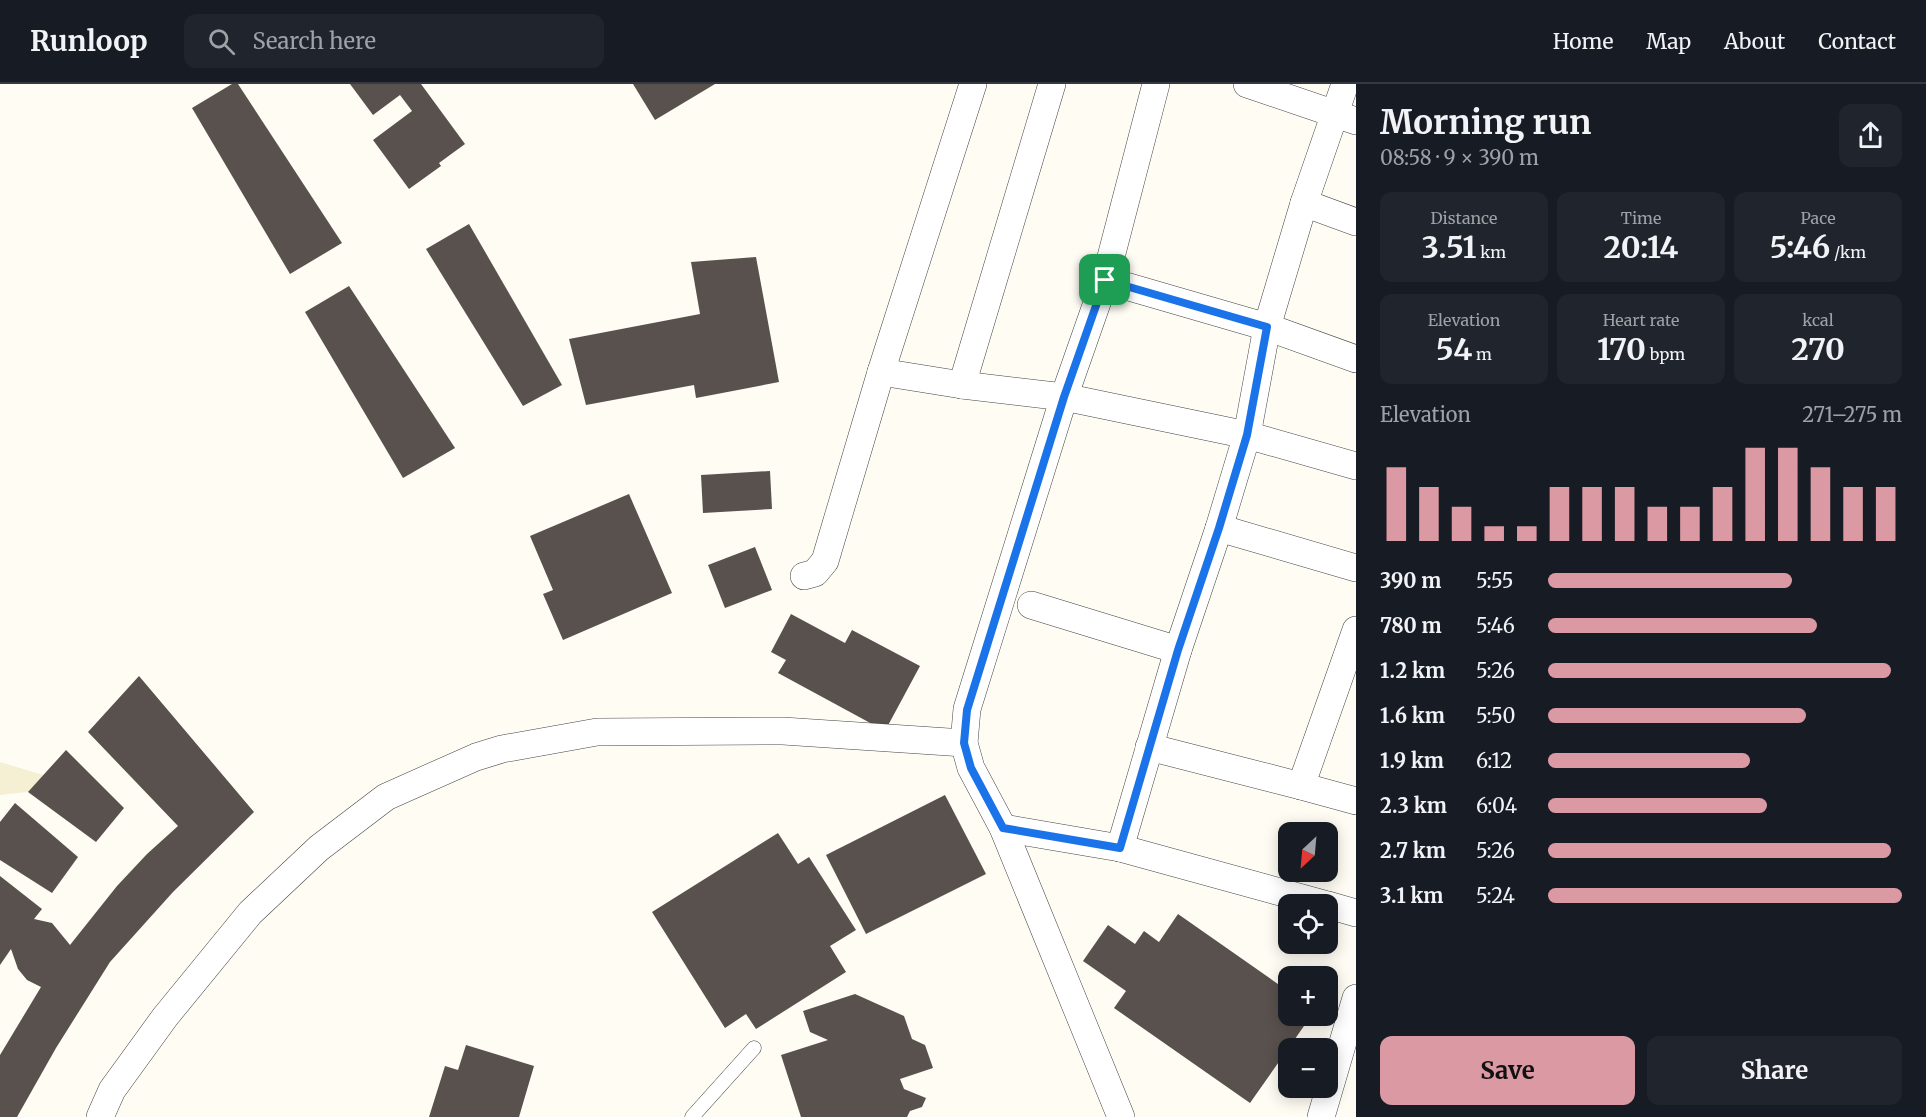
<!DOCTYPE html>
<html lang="en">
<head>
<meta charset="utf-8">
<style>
	:root { --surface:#171b24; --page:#20242c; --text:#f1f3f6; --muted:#9ea1a6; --line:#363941; --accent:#da99a3 }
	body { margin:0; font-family:Merriweather,serif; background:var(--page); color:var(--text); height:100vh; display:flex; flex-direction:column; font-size:22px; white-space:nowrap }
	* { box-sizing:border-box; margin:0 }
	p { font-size:20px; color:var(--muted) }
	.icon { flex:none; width:33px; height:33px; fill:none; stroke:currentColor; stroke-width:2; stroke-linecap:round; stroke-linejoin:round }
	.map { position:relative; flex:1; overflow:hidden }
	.sheet { display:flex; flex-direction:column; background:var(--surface); width:570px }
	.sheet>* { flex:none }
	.needle { width:39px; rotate:206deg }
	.fabs { position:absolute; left:1278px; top:738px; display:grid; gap:12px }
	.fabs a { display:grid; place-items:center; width:60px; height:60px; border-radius:12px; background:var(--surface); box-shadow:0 3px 15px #0003; font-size:30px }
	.pin { position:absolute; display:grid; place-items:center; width:51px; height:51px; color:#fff; margin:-26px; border-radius:12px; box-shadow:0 3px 9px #0006 }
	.round { display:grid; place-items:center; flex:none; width:63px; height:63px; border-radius:12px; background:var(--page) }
	.overview { display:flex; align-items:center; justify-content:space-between; height:102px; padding:0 24px }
	h1 { font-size:33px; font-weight:700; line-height:45px }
	.metrics { display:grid; grid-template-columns:repeat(3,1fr); gap:9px; height:102px; padding:6px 24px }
	.metrics div { display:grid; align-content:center; border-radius:12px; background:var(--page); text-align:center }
	.metrics b { font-size:30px; font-weight:700 }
	.metrics small { font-size:16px; font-weight:400 }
	.metrics p { font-size:16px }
	.chart { height:168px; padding:12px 24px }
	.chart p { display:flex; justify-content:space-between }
	.chart svg { width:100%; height:108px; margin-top:6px; stroke:var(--accent); stroke-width:6 }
	.action { display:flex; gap:12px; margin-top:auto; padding:12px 24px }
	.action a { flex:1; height:69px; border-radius:12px; background:var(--accent); color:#111; font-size:24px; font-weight:700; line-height:69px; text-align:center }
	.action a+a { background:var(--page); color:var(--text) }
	ul { padding:0 24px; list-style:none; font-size:20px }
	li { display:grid; grid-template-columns:96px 72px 1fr; align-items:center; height:45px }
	li i { height:15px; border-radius:8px; background:var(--accent) }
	header { display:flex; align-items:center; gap:36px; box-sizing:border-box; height:84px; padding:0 30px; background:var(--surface); border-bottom:2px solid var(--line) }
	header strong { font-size:28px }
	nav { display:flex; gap:33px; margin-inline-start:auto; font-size:21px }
	.search { width:420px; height:54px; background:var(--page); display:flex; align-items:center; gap:15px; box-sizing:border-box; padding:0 21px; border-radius:12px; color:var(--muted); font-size:22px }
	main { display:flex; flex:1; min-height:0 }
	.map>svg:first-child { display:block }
	.farmland { fill:#f5efd4 }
	.building { fill:#59514d }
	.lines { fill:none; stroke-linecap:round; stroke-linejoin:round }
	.lane-casing { stroke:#434343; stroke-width:15 }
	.street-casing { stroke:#434343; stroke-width:28 }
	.lane { stroke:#fff; stroke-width:14 }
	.street { stroke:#fff; stroke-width:27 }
	.route-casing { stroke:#fff; stroke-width:12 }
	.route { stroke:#1a73e8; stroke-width:8 }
</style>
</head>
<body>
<header>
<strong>Runloop</strong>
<div class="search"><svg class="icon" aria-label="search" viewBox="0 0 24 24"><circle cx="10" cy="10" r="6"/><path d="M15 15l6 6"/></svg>Search here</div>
<nav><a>Home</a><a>Map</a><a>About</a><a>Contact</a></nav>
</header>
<main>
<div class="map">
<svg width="1356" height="1033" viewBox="0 0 1356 1033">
	<rect width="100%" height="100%" fill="#fffcf4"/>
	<path class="farmland" d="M0,678L80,702L0,711Z"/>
	<g class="building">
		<path d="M232,0H238L342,159L290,190L192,24Z"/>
		<path d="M350,0H421L465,60L439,79L441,82L409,105L373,56L412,27L400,11L373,31Z"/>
		<path d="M633,0H715L655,36Z"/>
		<path d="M469,140L562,301L523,322L426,165Z"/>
		<path d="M756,173L779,298L696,314L694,301L586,321L569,255L700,230L691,178Z"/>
		<path d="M349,202L455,364L403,394L305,228Z"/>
		<path d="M770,387L772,425L703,429L701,391Z"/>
		<path d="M629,410L672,509L563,556L543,510L553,506L530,452Z"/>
		<path d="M755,463L772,506L725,524L708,481Z"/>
		<path d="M791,530L845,559L852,546L920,582L885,647L778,589L786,576L771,568Z"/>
		<path d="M139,592L254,728L173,808L110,878L56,964L17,1033H0V971L41,903L27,896L18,885L11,865L0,881V792L42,825L34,835L52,839L70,861L117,802L147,770L178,742L88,648Z"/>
		<path d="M66,666L124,724L96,758L28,708Z"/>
		<path d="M945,711L986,790L866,850L826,771Z"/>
		<path d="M15,719L78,773L52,809L0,776V738Z"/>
		<path d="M778,749L798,780L809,773L856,846L830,862L846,888L756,945L746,930L725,944L652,828Z"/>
		<path d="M1178,830L1288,907L1287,930L1304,942L1250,1019L1114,924L1126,907L1083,877L1108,841L1135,860L1144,847L1159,858Z"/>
		<path d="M855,910L904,932L912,955L925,961L933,984L900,995L904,1005L926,1014L922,1023L910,1027L907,1033H801L781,971L828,956L810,948L803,927Z"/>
		<path d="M466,961L534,982L519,1033H429L445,982L458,986Z"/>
	</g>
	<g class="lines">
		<g class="lane-casing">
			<path id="lane" d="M692,1033L754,964"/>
		</g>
		<g class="street-casing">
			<g id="street">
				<path d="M1247,0L1356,37"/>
				<path d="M1304,119L1356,138"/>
				<path d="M1105,196L1267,243L1356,275"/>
				<path d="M881,288L962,301L1064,313L1247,351L1356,382"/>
				<path d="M962,301L1052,0"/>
				<path d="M1219,444L1356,484"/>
				<path d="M804,492L815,489L825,477L881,288L973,0"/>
				<path d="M1031,521L1178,566"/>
				<path d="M1356,546L1301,702L1356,717"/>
				<path d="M1149,663L1301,702"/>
				<path d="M1003,744L1120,764L1324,820"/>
				<path d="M1120,764L1178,566L1219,444L1247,351L1267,243L1304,119L1345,0"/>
				<path d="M1328,821L1356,829"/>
				<path d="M100,1033L112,1006L165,933L250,829L319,764L386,713L476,673L502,665L597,648L783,647L964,659"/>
				<path d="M1121,1033L1003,744L971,684L964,659L967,625L1064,313L1105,196L1156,0"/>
				<path d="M1321,1033L1356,914"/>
			</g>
		</g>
		<use href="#lane" class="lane"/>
		<use href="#street" class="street"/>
	</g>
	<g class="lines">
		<g class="route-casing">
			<path id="route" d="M1105,196L1267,243L1247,351L1219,444L1178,566L1120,764L1003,744L971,684L964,659L967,626L1064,313Z"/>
		</g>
		<use href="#route" class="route"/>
	</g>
</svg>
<div class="fabs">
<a><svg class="needle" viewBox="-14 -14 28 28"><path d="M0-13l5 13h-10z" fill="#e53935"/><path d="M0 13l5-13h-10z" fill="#9ea1a6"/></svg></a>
<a><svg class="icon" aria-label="locate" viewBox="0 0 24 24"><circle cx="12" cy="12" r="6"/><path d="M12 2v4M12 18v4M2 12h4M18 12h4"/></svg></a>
<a>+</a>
<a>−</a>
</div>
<div class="pin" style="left:1105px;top:196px;background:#1e9e55"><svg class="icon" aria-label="arrive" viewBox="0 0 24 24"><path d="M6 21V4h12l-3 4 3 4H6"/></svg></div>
</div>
<section class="sheet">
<div class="overview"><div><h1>Morning run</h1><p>08:58 · 9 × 390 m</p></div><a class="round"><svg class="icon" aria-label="share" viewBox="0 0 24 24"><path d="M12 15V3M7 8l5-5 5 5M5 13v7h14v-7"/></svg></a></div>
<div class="metrics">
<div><p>Distance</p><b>3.51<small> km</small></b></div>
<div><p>Time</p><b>20:14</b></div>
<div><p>Pace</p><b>5:46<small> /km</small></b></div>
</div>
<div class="metrics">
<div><p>Elevation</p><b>54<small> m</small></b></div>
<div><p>Heart rate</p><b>170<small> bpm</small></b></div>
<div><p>kcal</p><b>270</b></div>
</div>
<div class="chart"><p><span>Elevation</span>271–275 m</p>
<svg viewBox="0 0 160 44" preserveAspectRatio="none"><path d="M5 44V14M15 44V22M25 44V30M35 44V38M45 44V38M55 44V22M65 44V22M75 44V22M85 44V30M95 44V30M105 44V22M115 44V6M125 44V6M135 44V14M145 44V22M155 44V22"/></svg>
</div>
<ul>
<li><b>390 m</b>5:55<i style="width:69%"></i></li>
<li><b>780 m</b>5:46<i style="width:76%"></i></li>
<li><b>1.2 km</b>5:26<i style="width:97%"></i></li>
<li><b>1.6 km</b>5:50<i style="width:73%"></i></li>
<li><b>1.9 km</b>6:12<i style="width:57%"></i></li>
<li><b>2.3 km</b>6:04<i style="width:62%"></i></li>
<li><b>2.7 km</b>5:26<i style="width:97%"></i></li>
<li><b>3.1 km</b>5:24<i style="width:100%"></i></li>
</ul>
<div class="action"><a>Save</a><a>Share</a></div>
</section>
</main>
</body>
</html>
